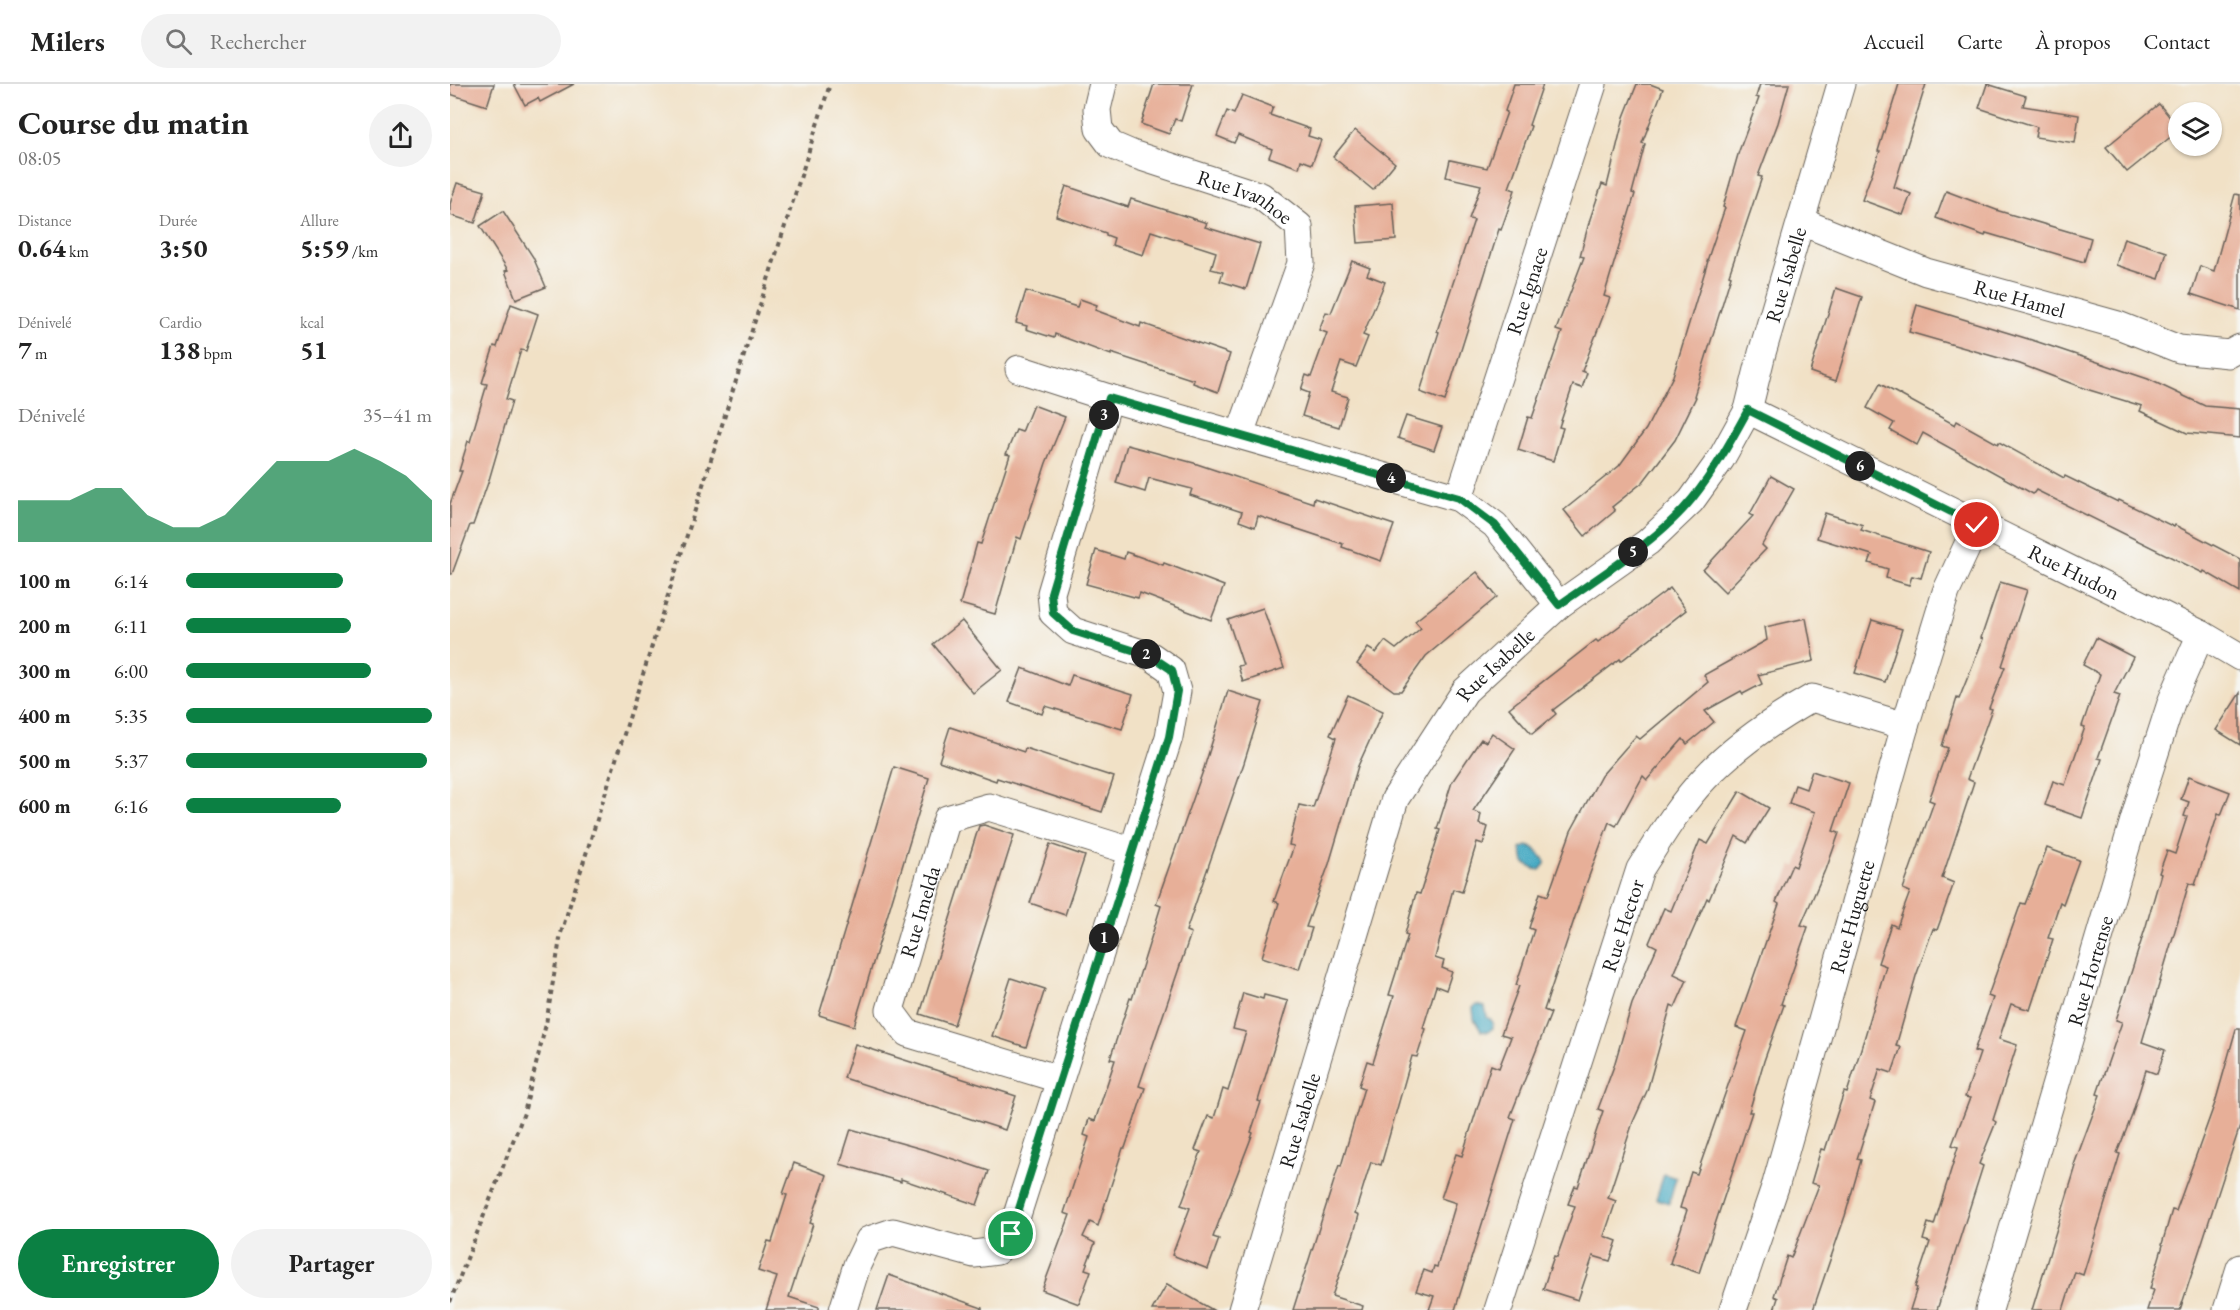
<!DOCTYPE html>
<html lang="fr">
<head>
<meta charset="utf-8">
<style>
	:root { --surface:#fff; --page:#f2f2f2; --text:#222; --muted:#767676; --line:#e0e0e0; --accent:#0b8043 }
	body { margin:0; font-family:"EB Garamond",serif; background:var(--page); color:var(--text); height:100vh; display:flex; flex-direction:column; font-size:22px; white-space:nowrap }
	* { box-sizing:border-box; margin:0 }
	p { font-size:20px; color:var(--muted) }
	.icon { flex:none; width:33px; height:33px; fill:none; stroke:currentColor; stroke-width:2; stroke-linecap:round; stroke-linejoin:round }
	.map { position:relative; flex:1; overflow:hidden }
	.side { display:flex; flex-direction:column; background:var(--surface); width:450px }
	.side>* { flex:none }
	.tools { position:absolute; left:1718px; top:18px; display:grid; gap:12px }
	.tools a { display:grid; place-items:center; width:54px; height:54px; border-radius:50%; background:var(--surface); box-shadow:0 2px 4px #0004; font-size:30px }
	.pin { position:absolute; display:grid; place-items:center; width:51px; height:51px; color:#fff; margin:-26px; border:3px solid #fff; border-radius:50%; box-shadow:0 2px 6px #0007 }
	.km { position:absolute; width:30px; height:30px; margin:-15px; border-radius:50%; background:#222; color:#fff; font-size:16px; line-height:30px; text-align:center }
	.round { display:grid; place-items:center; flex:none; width:63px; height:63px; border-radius:32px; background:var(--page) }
	.summary { display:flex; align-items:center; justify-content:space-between; height:102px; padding:0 18px }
	h1 { font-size:33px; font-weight:700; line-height:45px }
	.metrics { display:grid; grid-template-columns:repeat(3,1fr); gap:9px; height:102px; padding:6px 18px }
	.metrics div { display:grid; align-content:center }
	.metrics b { font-size:26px; font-weight:700 }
	.metrics small { font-size:16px; font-weight:400 }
	.metrics p { font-size:16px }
	.chart { height:168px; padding:12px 18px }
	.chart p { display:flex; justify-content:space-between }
	.chart svg { width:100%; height:108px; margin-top:6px; fill:var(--accent); opacity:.7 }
	.action { display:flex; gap:12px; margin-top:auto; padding:12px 18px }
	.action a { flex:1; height:69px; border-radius:36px; background:var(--accent); color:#fff; font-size:24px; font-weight:700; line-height:69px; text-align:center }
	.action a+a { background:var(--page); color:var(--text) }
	ul { padding:0 18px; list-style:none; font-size:20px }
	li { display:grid; grid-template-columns:96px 72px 1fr; align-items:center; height:45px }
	li i { height:15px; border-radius:8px; background:var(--accent) }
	header { display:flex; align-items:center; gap:36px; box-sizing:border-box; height:84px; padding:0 30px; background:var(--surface); border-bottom:2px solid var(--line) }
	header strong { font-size:28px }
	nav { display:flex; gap:33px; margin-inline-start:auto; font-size:21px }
	.search { width:420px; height:54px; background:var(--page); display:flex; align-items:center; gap:15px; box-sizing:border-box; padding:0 21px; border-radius:33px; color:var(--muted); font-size:22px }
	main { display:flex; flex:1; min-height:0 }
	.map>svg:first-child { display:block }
	.water { fill:#42a8c2; stroke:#2f626f; stroke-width:1.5 }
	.building { fill:#e7af98 }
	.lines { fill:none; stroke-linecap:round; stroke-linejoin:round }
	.minor-casing { stroke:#676158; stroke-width:29 }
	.path { stroke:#676158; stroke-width:4; stroke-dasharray:4.5 4.5; stroke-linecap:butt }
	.minor { stroke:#fff; stroke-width:27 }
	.route-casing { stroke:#fff; stroke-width:12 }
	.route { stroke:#0b8043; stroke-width:8 }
	.labels { text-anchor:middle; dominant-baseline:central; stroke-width:4.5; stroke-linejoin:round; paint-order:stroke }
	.street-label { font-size:21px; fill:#1c1c1c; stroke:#f6f6f2 }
</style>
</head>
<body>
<header>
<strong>Milers</strong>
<div class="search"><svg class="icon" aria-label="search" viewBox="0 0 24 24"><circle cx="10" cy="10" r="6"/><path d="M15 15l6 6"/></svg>Rechercher</div>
<nav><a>Accueil</a><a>Carte</a><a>À propos</a><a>Contact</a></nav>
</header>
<main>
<section class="side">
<div class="summary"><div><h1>Course du matin</h1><p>08:05</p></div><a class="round"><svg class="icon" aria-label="share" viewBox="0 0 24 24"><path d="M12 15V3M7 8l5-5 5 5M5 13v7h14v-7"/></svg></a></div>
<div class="metrics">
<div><p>Distance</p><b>0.64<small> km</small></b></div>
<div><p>Durée</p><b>3:50</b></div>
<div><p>Allure</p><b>5:59<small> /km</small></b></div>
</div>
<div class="metrics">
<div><p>Dénivelé</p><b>7<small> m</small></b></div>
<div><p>Cardio</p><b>138<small> bpm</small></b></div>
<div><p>kcal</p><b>51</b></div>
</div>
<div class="chart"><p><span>Dénivelé</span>35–41 m</p>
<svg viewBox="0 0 160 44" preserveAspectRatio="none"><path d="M0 44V27L10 27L20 27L30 22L40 22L50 33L60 38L70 38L80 33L90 22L100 11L110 11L120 11L130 6L140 11L150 17L160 27V44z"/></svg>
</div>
<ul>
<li><b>100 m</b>6:14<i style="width:64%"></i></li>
<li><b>200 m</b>6:11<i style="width:67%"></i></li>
<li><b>300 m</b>6:00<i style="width:75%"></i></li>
<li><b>400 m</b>5:35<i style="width:100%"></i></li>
<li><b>500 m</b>5:37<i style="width:98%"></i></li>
<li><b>600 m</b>6:16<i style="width:63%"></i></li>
</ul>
<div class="action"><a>Enregistrer</a><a>Partager</a></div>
</section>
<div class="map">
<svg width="1790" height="1226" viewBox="0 0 1790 1226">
	<rect width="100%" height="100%" fill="#f6f6f2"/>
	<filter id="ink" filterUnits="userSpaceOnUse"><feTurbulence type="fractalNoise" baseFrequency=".0167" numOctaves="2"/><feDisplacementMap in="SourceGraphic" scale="12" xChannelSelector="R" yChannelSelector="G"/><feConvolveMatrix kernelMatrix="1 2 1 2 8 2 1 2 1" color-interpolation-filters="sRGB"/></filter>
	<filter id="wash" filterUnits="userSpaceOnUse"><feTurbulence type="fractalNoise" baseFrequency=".008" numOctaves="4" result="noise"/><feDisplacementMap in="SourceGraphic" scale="24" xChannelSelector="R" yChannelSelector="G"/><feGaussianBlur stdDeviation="1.35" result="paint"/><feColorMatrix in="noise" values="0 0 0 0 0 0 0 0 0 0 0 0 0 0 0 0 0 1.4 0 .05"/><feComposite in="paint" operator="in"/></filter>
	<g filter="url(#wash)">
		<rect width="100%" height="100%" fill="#f1e1c6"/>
		<g class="water">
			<path d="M1077,762L1084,764L1095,776V780L1090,786L1084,785L1074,779L1071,765Z"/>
			<path d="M1026,921L1035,923L1037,933L1042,937L1043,944L1038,948L1031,947L1024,935L1023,924Z"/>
			<path d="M1214,1090L1226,1094L1219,1119L1206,1115Z"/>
		</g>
		<g id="blocks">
			<g class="building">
				<path d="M0,0H44L37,22L0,10Z"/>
				<path d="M64,0H124L90,18L88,14L75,21Z"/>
				<path d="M704,0H743L731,37L725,35L719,50L691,40Z"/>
				<path d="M1064,0H1093L1079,41L1081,42L1059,104L1065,106L1051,146L1049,145L995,317L970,308L989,248L987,247L1024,136L1019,135L1031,101L996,93L1000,76L1037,84L1057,28L1055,27Z"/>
				<path d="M1187,0H1200L1213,5L1192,59L1195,60L1182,109L1185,110L1154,212L1160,214L1132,287L1137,289L1132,304L1123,301L1109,343L1113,344L1103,377L1068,366L1078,333L1082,334L1112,248L1106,246L1134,173L1130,172L1140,135L1152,100L1157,102L1174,33Z"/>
				<path d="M1310,0H1339L1328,39L1308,92L1312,93L1279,191L1281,192L1244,312L1246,313L1225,356L1193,398L1162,423L1165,427L1135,452L1114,426L1169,382L1196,345L1223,292L1258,177H1257L1275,124L1273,123L1289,67L1309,14L1306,13Z"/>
				<path d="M1449,0H1476L1444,103L1461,110L1453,131L1412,116L1430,67H1428Z"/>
				<path d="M1537,0L1576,12L1573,22L1629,31L1625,59L1585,53L1587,43L1529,24Z"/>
				<path d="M792,11L823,23L820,31L860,45L858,52L871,56L862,80L851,76L849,84L819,73L822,65L788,51L784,59L767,52L777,27L784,30Z"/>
				<path d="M1709,20L1728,43V47L1677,88L1656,63Z"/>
				<path d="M905,46L945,79L923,106L883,73Z"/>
				<path d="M7,99L35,107L25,139L0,131V120Z"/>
				<path d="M616,102L678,123L681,115L757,139L755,143L810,160L796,205L770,197L773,188L761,185L766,168L701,147L693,171L662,161L664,154L656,151V149L606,132Z"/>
				<path d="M1496,107L1549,127L1641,154L1634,178L1536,149L1535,152L1486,134Z"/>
				<path d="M1785,110L1790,111V226L1741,210L1750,182L1764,187Z"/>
				<path d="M943,119L946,156L908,159L905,122Z"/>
				<path d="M53,127L83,173L96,203L66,215L55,187L58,186L30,142Z"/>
				<path d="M1674,154L1717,168L1709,195L1666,181Z"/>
				<path d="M902,177L920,184L917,191L935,198L913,251L918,253L906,283L891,278L881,308L898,313L889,343L852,332L859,309L851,306L856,291L861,293L877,249L869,246L876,228L881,229Z"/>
				<path d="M1386,204L1412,213L1386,297L1360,288Z"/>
				<path d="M576,207L627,223L630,215L647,221L645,226L690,243L691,239L780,270L768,308L743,299L744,296L661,269V271L605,250L604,254L576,245L577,242L566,239Z"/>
				<path d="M61,220L88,230L76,267L71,266L56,315L62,317L39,396L23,441H20L2,490H0V420L12,387H9L18,357L20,358L37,300L32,299L44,262L47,263Z"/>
				<path d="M1467,221L1585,257L1698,295L1755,322L1790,325V354L1737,349L1690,327L1692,322L1636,305L1570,280L1459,248Z"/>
				<path d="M1430,300L1505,341L1507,337L1548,360L1549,358L1614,394L1615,392L1668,418L1669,416L1724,443L1725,441L1790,475V508L1754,487L1753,489L1586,406L1583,410L1473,349L1467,361L1440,346L1444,339L1417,324Z"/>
				<path d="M583,321L615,333L596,379L571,455L567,453L545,530L510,520L527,459L531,460L560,371L556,370L566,346L572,348Z"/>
				<path d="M956,332L992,343L984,366L948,354Z"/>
				<path d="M677,361L744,379L863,419L864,414L944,441L931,477L892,463L893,460L808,432L805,443L789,437L792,428L740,411L742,405L699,394L695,408L666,399Z"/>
				<path d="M1321,392L1344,405L1312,461L1316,465L1275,508L1253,486L1303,432L1300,430Z"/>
				<path d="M1375,429L1413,441L1411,446L1479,468L1471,494L1462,492L1459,501L1436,494L1438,485L1419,479L1422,471L1367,454Z"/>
				<path d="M646,466L674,475L676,468L713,481L714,479L774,502L761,536L690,509L688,514L636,500Z"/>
				<path d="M1027,488L1047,513L976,572L951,607H944L907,580L918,564L926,569L935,557L946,565L971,544L965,537Z"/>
				<path d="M1550,498L1577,506L1552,582L1555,583L1539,624L1542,625L1517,695L1524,698L1492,794L1504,799L1487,846L1483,845L1466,892L1446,962L1451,963L1442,989L1430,985L1420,1016L1425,1018L1407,1075L1411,1076L1395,1132L1363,1226H1324L1328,1214L1324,1212L1337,1172L1341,1174L1369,1101L1361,1099L1371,1065L1375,1066L1394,1008L1397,1009L1415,952L1436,882L1428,879L1441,840L1447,843L1460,808L1453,805L1484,718L1479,716L1498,664L1492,662L1507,614L1509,615L1533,555L1531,554Z"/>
				<path d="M1220,504L1236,526L1171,577L1170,575L1103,626L1106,630L1082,650L1059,624L1146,556L1148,558Z"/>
				<path d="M813,524L834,584L793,598L788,582L793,581L778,536Z"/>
				<path d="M1356,534L1364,577L1308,591L1312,600L1293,610L1291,607L1255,627L1264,638L1237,660L1233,655L1197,696L1193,692L1166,742L1159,738L1135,803L1094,926L1101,929L1060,1033L1065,1035L1005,1226H979L984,1212L966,1207L974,1186L982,1189L984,1182L987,1183L1006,1119L991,1114L1006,1070L1012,1072L1041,981L1049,984L1061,953L1051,950L1069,902L1066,901L1084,846L1079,844L1090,809L1098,812L1121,747L1151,692L1186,652L1190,655L1258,598L1254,591L1317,556L1315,543Z"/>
				<path d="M1422,536L1452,545L1435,598L1405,589Z"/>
				<path d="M512,537L552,586L523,609L483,560Z"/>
				<path d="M1646,554L1683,573L1664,610L1670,612L1648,674L1652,675L1632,734L1595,721L1603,697L1615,701L1635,643L1632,642L1650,590L1633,581Z"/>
				<path d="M572,584L618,602L622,591L683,610L672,645L595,622L592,630L559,618Z"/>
				<path d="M778,607L813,618L794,679L736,847L741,849L689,1002L695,1004L675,1064H673L648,1142L640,1138L633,1153L645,1159L635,1185L641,1187L629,1220L592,1206L620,1131L614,1129L639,1053L634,1051L639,1035L645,1037L665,976L660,975L680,914L682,915L711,822L706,820L754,684Z"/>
				<path d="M1790,609V661L1766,646Z"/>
				<path d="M898,611L933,627L908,682L879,780L856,843L862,844L849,885L812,873L829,819L824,817L844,762L839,761L849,721L863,724L886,654L880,651Z"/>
				<path d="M500,643L574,668L575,664L664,693L652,728L547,694L546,697L489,677Z"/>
				<path d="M1042,649L1065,665L1023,727L1031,730L1029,740L1038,743L1033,760L1027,758L1012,808L1003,805L985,874L994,877L992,884L1002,888L996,906L986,902L973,944L976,945L967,973L962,972L931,1081L921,1078L905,1129L909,1131L904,1149L882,1212L913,1222L912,1226H843L889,1081L891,1082L914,1004L909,1002L917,977L923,979L944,912L939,911L958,851L955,850L966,809L970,810L990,746L987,745L1002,698L1031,655L1036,658Z"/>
				<path d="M444,683L479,694L404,942L369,931Z"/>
				<path d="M1362,687L1399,699L1383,747L1389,749L1376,786H1375L1351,841L1358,843L1331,920L1334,921L1314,977L1299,1028H1302L1249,1189L1220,1179L1237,1126L1230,1124L1241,1088L1247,1090L1297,947L1286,943L1329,820L1326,818L1342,781L1346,783L1365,728L1339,719L1345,701L1356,705Z"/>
				<path d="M1739,692L1780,708L1771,731L1768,730L1745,801L1739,799L1692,958L1715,966L1707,990L1696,986L1681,1034L1667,1069L1670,1070L1633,1191L1625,1188L1613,1226H1582L1626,1082L1624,1081L1650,1011L1647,1010L1672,938L1666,936L1696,842L1711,790L1709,789L1717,767L1725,770L1737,733L1734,732L1739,718L1731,715Z"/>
				<path d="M1290,707L1319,724L1297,759L1286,752L1259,816L1257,814L1224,890L1237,896L1225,923L1221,921L1197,1007L1183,1038L1158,1114L1166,1117L1154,1152L1167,1157L1160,1177L1143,1172L1128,1216L1093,1205L1104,1172L1107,1173L1125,1122L1118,1120L1125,1102L1128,1103L1153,1027L1148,1025L1164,982L1182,920L1207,863L1199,859L1214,824L1221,827L1250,756L1258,760Z"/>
				<path d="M534,741L564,751L504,941L470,930L529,742Z"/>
				<path d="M600,760L635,772L615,831L580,819Z"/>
				<path d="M1597,764L1629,776L1613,820L1610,818L1598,854L1603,855L1580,926L1561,920L1549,955L1567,961L1543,1036L1546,1038L1529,1080L1533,1082L1487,1226H1460L1467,1204L1465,1203L1480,1158L1473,1156L1478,1139L1484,1141L1508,1063L1502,1061L1520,1014L1515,1013L1530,969L1524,967L1543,914L1538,912L1571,819L1575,820Z"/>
				<path d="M561,894L595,905L576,963L542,952Z"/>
				<path d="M793,909L813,915L814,911L838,917L808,1017L811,1018L801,1048L803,1049L763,1153L769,1155L758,1185L722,1171L740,1124L731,1121L751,1068L745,1066L758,1032L764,1034L773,1005L778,1007L796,948L783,945Z"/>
				<path d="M1786,945H1790V1042L1730,1226H1697L1704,1206L1700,1205L1713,1161L1712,1160L1722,1126L1726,1127L1765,1019Z"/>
				<path d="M405,960L566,1012L555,1046L394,994Z"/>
				<path d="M401,1045L479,1067L539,1087L527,1121L451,1095V1098L390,1080Z"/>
				<path d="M344,1079L377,1091L360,1139L363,1140L339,1213L369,1223V1226H316L327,1193L308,1187L318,1157L322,1158L337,1111L333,1110Z"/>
				<path d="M439,1191L532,1224V1226H427Z"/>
				<path d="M717,1200L763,1226H702Z"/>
			</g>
		</g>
	</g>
	<g filter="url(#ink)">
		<use href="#blocks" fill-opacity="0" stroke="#676158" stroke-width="1.5"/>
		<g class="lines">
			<g class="minor-casing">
				<g id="minor">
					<path id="s1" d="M653,0L647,25L649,45L661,61L682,70L811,112L849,142L851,179L790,350"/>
					<path id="s2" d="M1352,138L1476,188L1668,241L1729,265L1779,270L1790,264"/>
					<path d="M569,285L659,314L1009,414L1045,441L1109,521"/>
					<path id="s3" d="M1298,326L1751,550L1790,573"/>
					<path id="s4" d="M1009,414L1143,0"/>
					<path id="s5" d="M609,995L457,949L440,926L497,735L539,723L681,767"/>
					<path d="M393,1226L407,1181L419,1156L443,1148L524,1170L547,1167L561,1150L719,653L727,607L721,586L701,572L623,547L603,529L601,509L659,314"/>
					<path id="s6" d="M792,1226L945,715L1015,607L1109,521L1198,458L1241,417L1271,375L1298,326L1312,269L1391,0"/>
					<path id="s7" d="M1048,1226L1190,785C1210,754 1229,721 1255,694C1286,661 1323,636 1362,614L1455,642"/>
					<path id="s8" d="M1283,1226L1326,1100L1455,642L1496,508L1527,441"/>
					<path id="s9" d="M1539,1226L1692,709L1722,616L1751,550"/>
					<path d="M1777,1226L1790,1184"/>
				</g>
			</g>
			<path class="path" d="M0,1218L74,1029L96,940L111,849L380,0"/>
			<use href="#minor" class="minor"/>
		</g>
	</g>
	<g class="lines" filter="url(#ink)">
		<g class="route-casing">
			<path id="route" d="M561,1150L719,653L727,607L722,586L701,572L623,547L603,529L601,509L659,314L1009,414L1045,441L1109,521C1151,491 1210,455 1242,415C1264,388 1281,357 1298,326L1527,441"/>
		</g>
		<use href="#route" class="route"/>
	</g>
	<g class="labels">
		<g class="street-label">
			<text stroke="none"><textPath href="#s1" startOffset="210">Rue Ivanhoe</textPath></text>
			<text stroke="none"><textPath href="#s6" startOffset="1206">Rue Isabelle</textPath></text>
			<text stroke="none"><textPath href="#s4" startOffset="218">Rue Ignace</textPath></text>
			<text stroke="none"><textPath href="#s2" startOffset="231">Rue Hamel</textPath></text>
			<text stroke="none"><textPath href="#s3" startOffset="364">Rue Hudon</textPath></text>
			<text stroke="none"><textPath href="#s6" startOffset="702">Rue Isabelle</textPath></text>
			<text stroke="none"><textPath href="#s5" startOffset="290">Rue Imelda</textPath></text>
			<text stroke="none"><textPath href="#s8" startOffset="411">Rue Huguette</textPath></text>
			<text stroke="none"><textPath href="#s7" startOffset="404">Rue Hector</textPath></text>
			<text stroke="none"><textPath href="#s9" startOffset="354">Rue Hortense</textPath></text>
			<text stroke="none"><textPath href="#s6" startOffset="198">Rue Isabelle</textPath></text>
		</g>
	</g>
</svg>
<div class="tools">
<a><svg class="icon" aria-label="layers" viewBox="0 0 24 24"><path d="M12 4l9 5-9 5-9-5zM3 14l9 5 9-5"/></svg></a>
</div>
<div class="pin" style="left:561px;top:1150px;background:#1e9e55"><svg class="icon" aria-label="arrive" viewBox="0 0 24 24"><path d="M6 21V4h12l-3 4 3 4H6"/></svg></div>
<div class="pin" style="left:1527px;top:441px;background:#d93025"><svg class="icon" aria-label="check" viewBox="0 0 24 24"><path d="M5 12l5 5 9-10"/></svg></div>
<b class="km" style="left:654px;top:854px">1</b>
<b class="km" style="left:696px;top:570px">2</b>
<b class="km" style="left:654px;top:331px">3</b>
<b class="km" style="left:941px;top:394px">4</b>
<b class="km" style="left:1183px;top:468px">5</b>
<b class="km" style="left:1410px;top:382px">6</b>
</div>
</main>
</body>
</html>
